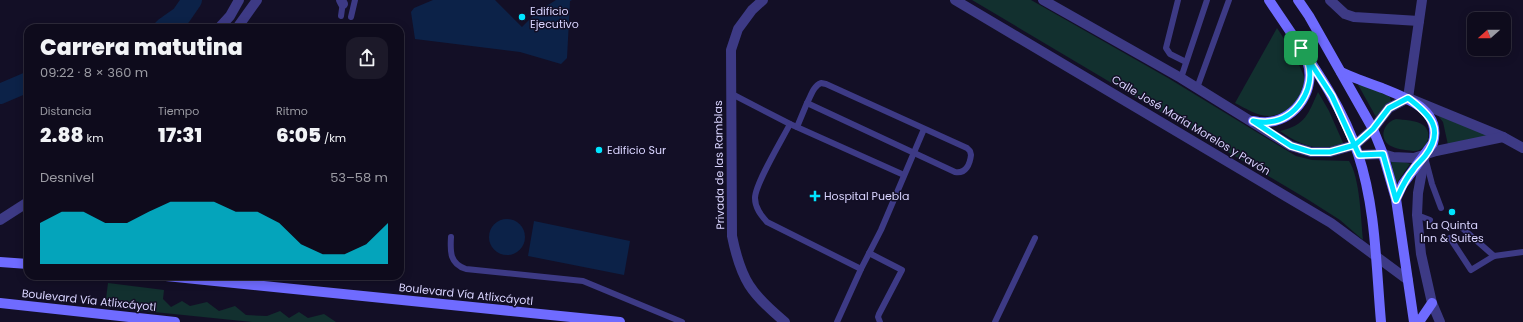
<!DOCTYPE html>
<html lang="es">
<head>
<meta charset="utf-8">
<style>
	:root { --surface:#0e0b1c; --page:#1c1929; --text:#f1f3f6; --muted:#9b9ba3; --line:#2e2b3b; --accent:#00e5ff }
	body { margin:0; font-family:Poppins,sans-serif; background:var(--page); color:var(--text); height:100vh; display:flex; flex-direction:column; font-size:15px; white-space:nowrap }
	* { box-sizing:border-box; margin:0 }
	p { font-size:13px; color:var(--muted) }
	.icon { flex:none; width:22px; height:22px; fill:none; stroke:currentColor; stroke-width:2; stroke-linecap:round; stroke-linejoin:round }
	.map { position:relative; flex:1; overflow:hidden }
	.side { position:absolute; left:24px; top:24px; width:380px; height:256px; display:flex; flex-direction:column; background:var(--surface); border-radius:12px; box-shadow:0 2px 10px #0003,0 0 0 1px var(--line) }
	.side>* { flex:none }
	.needle { width:26px; rotate:249deg }
	.buttons { position:absolute; left:1467px; top:12px; display:grid; gap:8px }
	.buttons a { display:grid; place-items:center; width:44px; height:44px; border-radius:8px; background:var(--surface); box-shadow:0 2px 10px #0003,0 0 0 1px var(--line); font-size:20px }
	.pin { position:absolute; display:grid; place-items:center; width:34px; height:34px; color:#fff; margin:-17px; border-radius:8px; box-shadow:0 2px 6px #0006 }
	.round { display:grid; place-items:center; flex:none; width:42px; height:42px; border-radius:12px; background:var(--page) }
	.summary { display:flex; align-items:center; justify-content:space-between; height:68px; padding:0 16px }
	h1 { font-size:22px; font-weight:800; line-height:30px }
	.metrics { display:grid; grid-template-columns:repeat(3,1fr); gap:6px; height:68px; padding:4px 16px }
	.metrics div { display:grid; align-content:center }
	.metrics b { font-size:20px; font-weight:800 }
	.metrics small { font-size:11px; font-weight:400 }
	.metrics p { font-size:11px }
	.chart { height:112px; padding:8px 16px }
	.chart p { display:flex; justify-content:space-between }
	.chart svg { width:100%; height:72px; margin-top:4px; fill:var(--accent); opacity:.7 }
	.map>svg:first-child { display:block }
	.green { fill:#12302f }
	.water { fill:#0c2248 }
	.lines { fill:none; stroke-linecap:round; stroke-linejoin:round }
	.river { stroke:#0c2248; stroke-width:20 }
	.service { stroke:#3d3a85; stroke-width:6 }
	.minor { stroke:#3d3a85; stroke-width:10 }
	.tertiary { stroke:#3d3a85; stroke-width:10 }
	.secondary { stroke:#6f6bff; stroke-width:10 }
	.route-casing { stroke:#fff; stroke-width:8 }
	.route { stroke:#00e5ff; stroke-width:5 }
	.poi-dot { fill:#00e5ff; stroke:#130f26; stroke-width:1.5 }
	.labels { text-anchor:middle; dominant-baseline:central; stroke-width:3; stroke-linejoin:round; paint-order:stroke }
	.poi-label { font-size:11px; fill:#d9d4ff; stroke:#130f26; text-anchor:start }
	.street-label { font-size:11px; fill:#d9d4ff; stroke:#130f26 }
</style>
</head>
<body>
<div class="map">
<svg width="1523" height="322" viewBox="0 0 1523 322">
	<rect width="100%" height="100%" fill="#130f26"/>
	<g class="green">
		<path d="M972,0H1031L1168,78L1296,156L1312,160L1349,161C1360,177 1361,220 1363,240L1340,220L1307,199Z"/>
		<path d="M1277,28C1286,42 1297,58 1303,74C1311,95 1289,115 1269,116C1257,116 1245,108 1235,103Z"/>
		<path d="M1356,81L1390,97L1391,102L1380,116L1376,117Z"/>
		<path d="M1318,92L1329,111L1344,145C1322,153 1299,145 1280,131C1306,125 1308,114 1318,92Z"/>
		<path d="M1436,113L1492,136L1448,145L1443,122Z"/>
		<path d="M1396,119C1404,120 1416,120 1423,125C1434,133 1427,152 1413,151C1406,150 1395,149 1389,145C1378,136 1385,122 1396,119Z"/>
		<path d="M1390,157L1410,164L1396,184Z"/>
		<path d="M108,283L164,290L163,299L171,307L182,301L190,306L207,302L219,311L235,306L246,315L267,316L280,311L289,318L299,312L308,318L324,314L336,322H252L105,307Z"/>
	</g>
	<g class="water">
		<path d="M433,0H495L522,27L542,7H545L556,0H572L570,1L567,58L561,64L520,52L415,39L411,12L414,8Z"/>
		<circle cx="507" cy="237" r="18"/>
		<path d="M534,221L630,241L624,275L528,256Z"/>
	</g>
	<g class="lines">
		<g class="river">
			<path d="M164,28L181,16L192,0"/>
			<path d="M0,94L28,82"/>
		</g>
		<g class="service">
			<path d="M1178,0L1166,48L1170,54L1186,62"/>
			<path d="M341,16L343,2"/>
			<path d="M351,17L355,0"/>
			<path d="M1181,78L1207,0"/>
			<path d="M821,83L826,84L967,148L970,151L971,155C970,164 966,174 955,172L807,103C811,96 813,86 821,83Z"/>
			<path d="M1197,88L1229,0"/>
			<path d="M730,93L790,124L904,175"/>
			<path d="M790,124C783,138 755,184 755,198C755,208 761,215 767,222L861,269L837,322"/>
			<path d="M797,127L807,103"/>
			<path d="M1426,161L1432,184L1441,208"/>
			<path d="M1417,215L1430,220"/>
			<path d="M1461,227L1494,256"/>
			<path d="M451,237C450,252 450,264 466,269L583,281L682,322"/>
			<path d="M1450,238L1471,270L1494,256L1523,252"/>
			<path d="M869,253L902,270L879,314L878,317L880,322"/>
			<path d="M861,269L881,230L924,129"/>
			<path d="M995,322L1035,238"/>
		</g>
		<g class="minor">
			<path d="M1330,0L1345,14L1354,17L1419,21"/>
			<path d="M1408,98L1422,0"/>
		</g>
		<g class="tertiary">
			<path d="M341,0L343,4"/>
			<path d="M763,0L752,10L738,29L731,50L732,236C741,280 751,294 785,322"/>
			<path d="M955,0L1331,223L1408,280"/>
			<path d="M1043,0L1181,78L1291,146L1311,152H1330L1355,145L1373,129L1389,108L1408,98L1503,137L1523,148"/>
			<path d="M219,28L230,16L239,0"/>
			<path d="M237,28L257,0"/>
			<path d="M1359,155L1383,154L1393,157L1414,158L1436,151L1503,137"/>
			<path d="M1425,155L1418,193L1417,215L1421,254L1432,303L1440,322"/>
			<path d="M0,220L28,202"/>
		</g>
		<g class="secondary">
			<path d="M1269,0C1301,49 1340,98 1358,154C1376,208 1376,266 1381,322"/>
			<path d="M1298,0L1309,16L1373,129L1383,154L1396,199L1414,322"/>
			<path d="M1341,72C1354,78 1368,83 1382,88C1406,98 1442,109 1433,143L1403,184L1396,199"/>
			<path d="M1253,121C1258,122 1263,123 1268,122C1297,120 1317,87 1307,61"/>
			<path d="M0,262L28,264"/>
			<path d="M166,276L620,322"/>
			<path d="M0,303L175,322"/>
			<path d="M1419,322L1432,303"/>
		</g>
	</g>
	<g class="lines">
		<g class="route-casing">
			<path id="route" d="M1301,48L1332,96L1359,155L1383,154L1396,200C1401,189 1405,179 1413,170C1416,165 1421,161 1425,156C1445,130 1431,115 1408,98L1389,108L1373,129L1355,145L1330,152H1311L1291,146L1253,121C1258,122 1263,123 1268,122C1296,120 1316,89 1308,62C1306,58 1303,53 1301,48"/>
		</g>
		<use href="#route" class="route"/>
	</g>
	<g class="poi-dot">
		<circle cx="522" cy="17" r="4"/>
		<circle cx="599" cy="150" r="4"/>
		<path d="M813 190h4v4h4v4h-4v4h-4v-4h-4v-4h4z"/>
		<circle cx="1452" cy="212" r="4"/>
	</g>
	<g class="labels">
		<g class="poi-label">
			<text x="530" y="11">Edificio<tspan x="530" dy="13">Ejecutivo</tspan></text>
			<text x="607" y="150">Edificio Sur</text>
			<text x="824" y="196">Hospital Puebla</text>
			<text x="1452" y="225" text-anchor="middle">La Quinta<tspan x="1452" dy="13">Inn &amp; Suites</tspan></text>
		</g>
		<g class="street-label">
			<text transform="translate(1191 125) rotate(31)">Calle José María Morelos y Pavón</text>
			<text transform="translate(719 165) rotate(-91)">Privada de las Ramblas</text>
			<text transform="translate(466 294) rotate(6)">Boulevard Vía Atlixcáyotl</text>
			<text transform="translate(89 300) rotate(6)">Boulevard Vía Atlixcáyotl</text>
		</g>
	</g>
</svg>
<div class="buttons">
<a><svg class="needle" viewBox="-14 -14 28 28"><path d="M0-13l5 13h-10z" fill="#e53935"/><path d="M0 13l5-13h-10z" fill="#9b9ba3"/></svg></a>
</div>
<div class="pin" style="left:1301px;top:48px;background:#1e9e55"><svg class="icon" aria-label="arrive" viewBox="0 0 24 24"><path d="M6 21V4h12l-3 4 3 4H6"/></svg></div>
<section class="side">
<div class="summary"><div><h1>Carrera matutina</h1><p>09:22 · 8 × 360 m</p></div><a class="round"><svg class="icon" aria-label="share" viewBox="0 0 24 24"><path d="M12 15V3M7 8l5-5 5 5M5 13v7h14v-7"/></svg></a></div>
<div class="metrics">
<div><p>Distancia</p><b>2.88<small> km</small></b></div>
<div><p>Tiempo</p><b>17:31</b></div>
<div><p>Ritmo</p><b>6:05<small> /km</small></b></div>
</div>
<div class="chart"><p><span>Desnivel</span>53–58 m</p>
<svg viewBox="0 0 160 44" preserveAspectRatio="none"><path d="M0 44V19L10 12L20 12L30 19L40 19L50 12L60 6L70 6L80 6L90 12L100 12L110 19L120 32L130 38L140 38L150 32L160 19V44z"/></svg>
</div>
</section>
</div>
</body>
</html>
